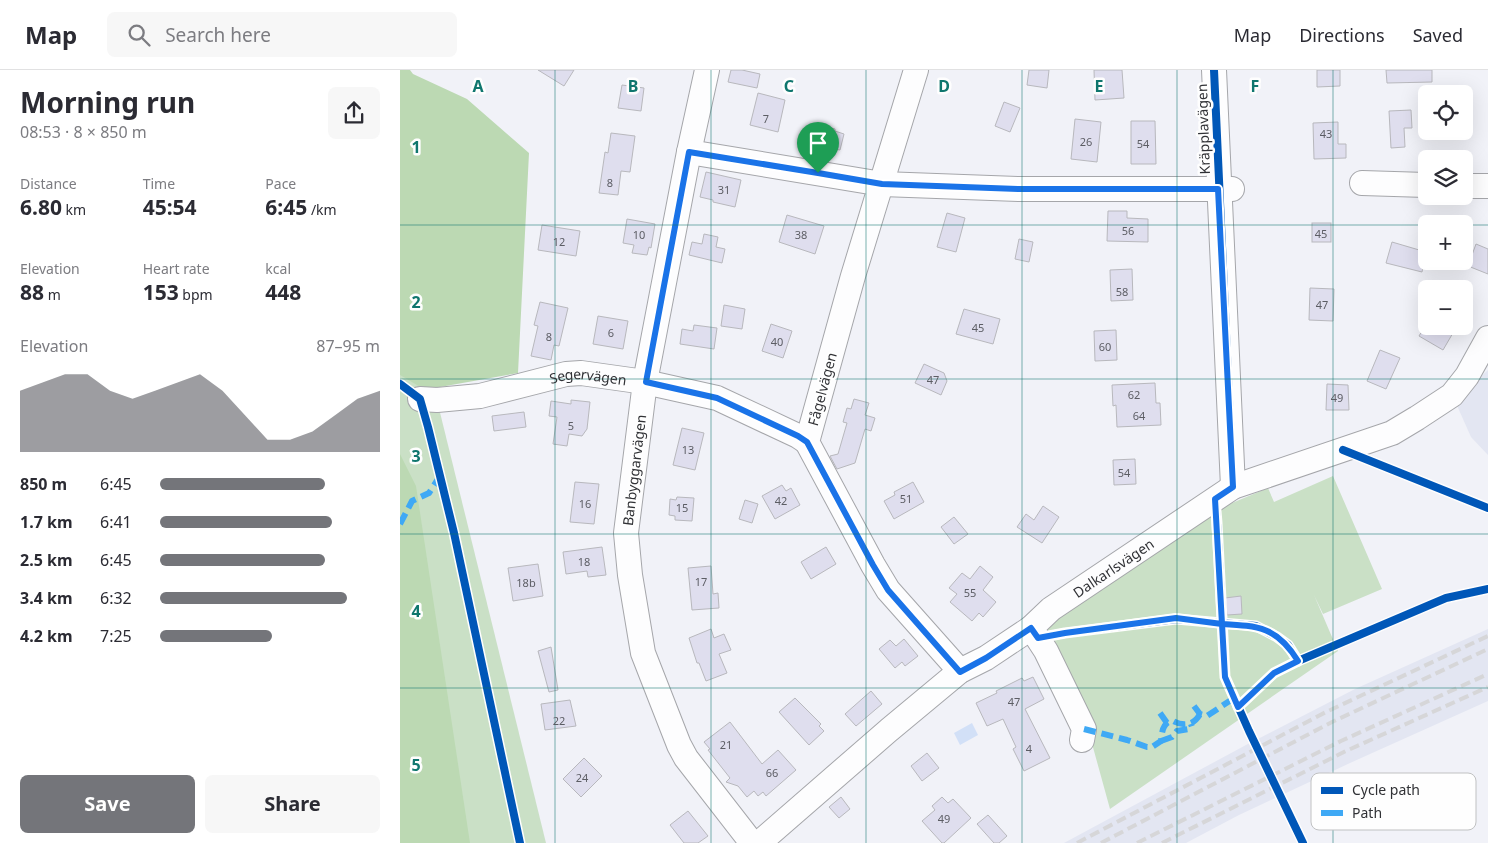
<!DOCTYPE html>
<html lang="en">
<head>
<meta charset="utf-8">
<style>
	:root { --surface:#fff; --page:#f7f7f7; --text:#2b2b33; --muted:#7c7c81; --line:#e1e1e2; --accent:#74757a }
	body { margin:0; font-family:"Noto Sans",sans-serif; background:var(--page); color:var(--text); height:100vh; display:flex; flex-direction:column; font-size:19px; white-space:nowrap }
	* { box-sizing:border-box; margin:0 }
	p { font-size:16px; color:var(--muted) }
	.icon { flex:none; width:28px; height:28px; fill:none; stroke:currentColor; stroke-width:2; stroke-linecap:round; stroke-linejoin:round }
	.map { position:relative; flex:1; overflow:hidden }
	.panel { display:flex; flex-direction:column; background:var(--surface); width:400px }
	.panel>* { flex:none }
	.fabs { position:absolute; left:1018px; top:15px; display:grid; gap:10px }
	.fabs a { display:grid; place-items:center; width:55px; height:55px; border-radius:8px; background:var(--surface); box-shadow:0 5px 20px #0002; font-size:25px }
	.pin { position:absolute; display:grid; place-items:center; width:42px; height:42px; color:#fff; margin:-51px -21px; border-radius:50% 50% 50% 0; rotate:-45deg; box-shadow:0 0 5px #0007 }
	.pin .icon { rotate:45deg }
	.round { display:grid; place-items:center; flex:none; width:52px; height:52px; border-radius:8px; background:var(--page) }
	.head { display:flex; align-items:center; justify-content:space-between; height:85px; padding:0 20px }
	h1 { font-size:28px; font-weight:700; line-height:38px }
	.stats { display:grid; grid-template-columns:repeat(3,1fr); gap:8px; height:85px; padding:5px 20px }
	.stats div { display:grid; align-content:center }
	.stats b { font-size:21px; font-weight:700 }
	.stats small { font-size:14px; font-weight:400 }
	.stats p { font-size:14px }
	.chart { height:140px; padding:10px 20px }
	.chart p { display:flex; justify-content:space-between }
	.chart svg { width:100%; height:90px; margin-top:5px; fill:var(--accent); opacity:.7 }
	.cta { display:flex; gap:10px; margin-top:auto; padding:10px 20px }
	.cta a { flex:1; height:58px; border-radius:8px; background:var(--accent); color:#fff; font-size:20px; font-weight:700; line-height:58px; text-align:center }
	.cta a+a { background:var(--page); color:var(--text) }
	ul { padding:0 20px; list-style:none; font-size:16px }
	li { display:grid; grid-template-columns:80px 60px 1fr; align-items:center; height:38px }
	li i { height:12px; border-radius:6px; background:var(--accent) }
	header { display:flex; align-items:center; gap:30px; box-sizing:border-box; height:70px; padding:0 25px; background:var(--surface); border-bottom:1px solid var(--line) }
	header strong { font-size:24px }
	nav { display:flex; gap:28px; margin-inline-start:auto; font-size:18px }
	.search { width:350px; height:45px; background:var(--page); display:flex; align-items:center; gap:12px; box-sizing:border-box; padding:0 18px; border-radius:8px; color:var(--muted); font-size:19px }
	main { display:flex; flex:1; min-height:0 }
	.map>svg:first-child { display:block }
	.built { fill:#e3e6f2 }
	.green { fill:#cae0c6 }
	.forest { fill:#bcd9b3 }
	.water { fill:#d2e0f7 }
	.building { fill:#dfdeee; stroke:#b8b8bd }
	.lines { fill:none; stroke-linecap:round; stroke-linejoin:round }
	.minor-casing { stroke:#a5a6aa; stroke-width:26 }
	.minor { stroke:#fdfdfe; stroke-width:24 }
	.rail { stroke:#d6d6d8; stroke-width:4; stroke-dasharray:10 5; stroke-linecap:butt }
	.quiet { stroke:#3fa9f5; stroke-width:6; stroke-dasharray:12 6; stroke-linecap:butt }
	.cycleway-casing { stroke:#fefefe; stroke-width:11 }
	.cycleway { stroke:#0057b8; stroke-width:8 }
	.route-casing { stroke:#fff; stroke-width:10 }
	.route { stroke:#1a73e8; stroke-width:6 }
	.grid { fill:none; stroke:#0f766e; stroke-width:1; stroke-opacity:0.55 }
	.labels { text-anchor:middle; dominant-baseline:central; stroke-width:5; stroke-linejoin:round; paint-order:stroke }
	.number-label { font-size:11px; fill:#5c5d64 }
	.street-label { font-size:14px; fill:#313236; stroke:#fefefe }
	.key { fill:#fefefe; stroke:#c0c1c2; stroke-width:1 }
	.key-label { font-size:14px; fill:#313236 }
	.grid-label { font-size:16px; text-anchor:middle; font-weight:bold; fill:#0f766e; stroke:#fefefe; stroke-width:5; stroke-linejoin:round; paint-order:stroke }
</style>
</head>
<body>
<header>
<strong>Map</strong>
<div class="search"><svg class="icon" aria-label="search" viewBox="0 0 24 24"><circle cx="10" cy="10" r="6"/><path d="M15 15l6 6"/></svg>Search here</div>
<nav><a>Map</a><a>Directions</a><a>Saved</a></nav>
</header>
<main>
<section class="panel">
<div class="head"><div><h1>Morning run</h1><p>08:53 · 8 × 850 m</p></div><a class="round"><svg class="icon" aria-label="share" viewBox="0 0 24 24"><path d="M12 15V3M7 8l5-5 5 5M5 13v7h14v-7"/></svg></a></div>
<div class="stats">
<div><p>Distance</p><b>6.80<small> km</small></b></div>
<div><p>Time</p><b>45:54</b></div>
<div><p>Pace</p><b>6:45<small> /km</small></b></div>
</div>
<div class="stats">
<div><p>Elevation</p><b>88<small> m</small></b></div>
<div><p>Heart rate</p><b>153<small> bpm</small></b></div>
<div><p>kcal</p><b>448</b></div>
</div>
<div class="chart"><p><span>Elevation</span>87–95 m</p>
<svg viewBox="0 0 160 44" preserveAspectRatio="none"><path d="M0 44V14L10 10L20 6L30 6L40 14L50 18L60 14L70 10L80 6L90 14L100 26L110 38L120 38L130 34L140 26L150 18L160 14V44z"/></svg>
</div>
<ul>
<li><b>850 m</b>6:45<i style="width:75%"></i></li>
<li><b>1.7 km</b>6:41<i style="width:78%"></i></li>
<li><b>2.5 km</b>6:45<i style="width:75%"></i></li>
<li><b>3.4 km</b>6:32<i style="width:85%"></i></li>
<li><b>4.2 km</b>7:25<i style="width:51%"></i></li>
</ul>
<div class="cta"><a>Save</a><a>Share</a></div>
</section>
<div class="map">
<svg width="1088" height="773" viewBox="0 0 1088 773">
	<rect width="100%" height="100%" fill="#f1f2f8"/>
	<g class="built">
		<path d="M1088,300V385L1071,367L1055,331Z"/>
		<path d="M1088,559V631L950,693L839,745L786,773H664L846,675L955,619Z"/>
	</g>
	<g class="green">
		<path d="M0,180L146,773H0Z"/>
		<path d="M933,406L982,519L923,544L914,525L938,581L710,739L691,670L641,556L813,441L868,418L874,432Z"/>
	</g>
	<g class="forest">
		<path d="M0,0H10L13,4L67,29L129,83L118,303L40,317L22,318L0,305Z"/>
		<path d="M0,384L16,416L70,773H0Z"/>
	</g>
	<path class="water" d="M572,653L578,665L560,675L554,663Z"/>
	<g class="building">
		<path d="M138,0H174L164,16Z"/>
		<path d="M331,0H342L360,4L357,18L328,12Z"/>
		<path d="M629,0H649L647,18L627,15Z"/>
		<path d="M694,0H722L724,28L695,30Z"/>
		<path d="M917,0H940V16L917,17Z"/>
		<path d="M986,0H1032V12L987,13Z"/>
		<path d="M222,15L244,18L241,41L218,38Z"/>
		<path d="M358,23L385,30L378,62L350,55Z"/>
		<path d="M604,32L620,38L610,62L595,56Z"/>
		<path d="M1011,40L1012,58H1004L1005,77L991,78L989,41Z"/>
		<path d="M675,49L701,52L697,92L671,89Z"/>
		<path d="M731,51H755L756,94H731Z"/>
		<path d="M938,52V74H946V88L914,89L913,53Z"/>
		<path d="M420,55L435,59V61L444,64L440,80L430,78L429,81L414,77Z"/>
		<path d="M211,63L235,66L230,102L221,101L218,125L199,123L205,82L208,83Z"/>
		<path d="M306,102L341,110L335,137L313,132V130L300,127Z"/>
		<path d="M708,141H727V148L748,149V172L707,171Z"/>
		<path d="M547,143L565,148L556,182L537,177Z"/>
		<path d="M387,145L424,156L415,184L379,172Z"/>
		<path d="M227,149L255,154L251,178L249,177L247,185L232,183L234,175L223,173Z"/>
		<rect x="912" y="153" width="19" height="19"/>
		<path d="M142,155L180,161L176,186L138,180Z"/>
		<path d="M304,164L318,167L316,177L325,179L322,193L289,185L292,172L302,174Z"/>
		<path d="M619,169L633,172L629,192L615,189Z"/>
		<path d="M992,172L1026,182L1022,202L986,193Z"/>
		<path d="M1076,174L1088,179V204L1068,196Z"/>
		<path d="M732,199L733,230L711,231L710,200Z"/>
		<path d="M910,218L934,219L933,251L909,250Z"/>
		<path d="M140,232L168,238L159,276L154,275L151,290L131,286L138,256L134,255Z"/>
		<path d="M324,235L345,239L342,259L321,256Z"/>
		<path d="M564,239L600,249L593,274L556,264Z"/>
		<path d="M198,246L228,251L223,279L193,274Z"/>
		<path d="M371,254L392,261L383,288L362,281Z"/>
		<path d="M294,255L317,258L314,279L280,274L282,259L293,261Z"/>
		<path d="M1025,256H1057L1043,280L1019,266Z"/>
		<path d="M716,260L717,290L695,291L694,261Z"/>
		<path d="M980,280L1000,288L986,319L967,311Z"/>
		<path d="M524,294L544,303L547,311L541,325L515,313Z"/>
		<path d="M755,313L756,333H760L761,355L717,357L716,335L713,336L712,315Z"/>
		<path d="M927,314L948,315L949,340H926Z"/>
		<path d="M454,329L469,333L465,345L475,348L471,361L465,359L455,393L437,399L430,386L438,384L447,353L443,352L447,338L451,339Z"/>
		<path d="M171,330L190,332L187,359L182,366L169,364L167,376L153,374L157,347L149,346L151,331L171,334Z"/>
		<path d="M124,342L126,357L94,361L92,346Z"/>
		<path d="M282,358L304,363L295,400L273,395Z"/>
		<path d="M735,389L736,414L714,415L713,390Z"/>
		<path d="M175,412L199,414L194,454L170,452Z"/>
		<path d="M513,412L524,432L494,449L484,431L495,425L494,422Z"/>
		<path d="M382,415L386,421L391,418L400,435L375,449L362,426Z"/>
		<path d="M277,427L294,428L292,451L275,450V446L269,445L270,429L276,430Z"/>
		<path d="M345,430L358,434L352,453L339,449Z"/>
		<path d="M643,436L659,447L642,473L617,457L626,444L634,450Z"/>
		<path d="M554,447L568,464L554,474L541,457Z"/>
		<path d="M202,477L206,505L188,507L187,501L166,504L163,482Z"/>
		<path d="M426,477L436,494L411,509L401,492Z"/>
		<path d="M138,494L143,526L113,531L108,498Z"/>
		<path d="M311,496L313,524L318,523L319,538L292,540L288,498Z"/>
		<path d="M580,496L593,507L583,520L596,532L583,547L579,543L572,551L550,532L557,524L549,518L562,503L570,509Z"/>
		<path d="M841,526L842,544L827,545L825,528Z"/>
		<path d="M311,559L314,568L324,564L331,580L319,584L327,603L306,611L299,593H297L289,568Z"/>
		<path d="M504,569L518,586L505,596L502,592L495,598L479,579L490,570L496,576Z"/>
		<path d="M151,577L158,620L149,622L138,581Z"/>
		<path d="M633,607L644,629L625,639L650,688L624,701L613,679L616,677L603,649L587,656L576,633L597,623L596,621L622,608L624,611Z"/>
		<path d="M471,621L482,634L456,656L445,644Z"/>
		<path d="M395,628L421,654L419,656L424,661L409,675L379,642Z"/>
		<path d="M170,630L176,656L145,660L141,634Z"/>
		<path d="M330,652L362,694L378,680L396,700L366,726L363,722L358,726L354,721L347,727L338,716L326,712L330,708L308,680L310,679L304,672Z"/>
		<path d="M527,683L539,698L522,711L511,696Z"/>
		<path d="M184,688L202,706L181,727L163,709Z"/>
		<path d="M441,727L450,739L439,748L429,737Z"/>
		<path d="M542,727L548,733L553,729L571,748L544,773H542L522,751L535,740L532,736Z"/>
		<path d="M288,741L308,766L298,773H284L270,755Z"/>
		<path d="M588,745L607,766L599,773H594L577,754Z"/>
	</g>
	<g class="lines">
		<g class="minor-casing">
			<g id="minor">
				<path d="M307,0L289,82L245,312L226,463L230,505L243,583L279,675L286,688L352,773"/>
				<path d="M516,0L453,206L407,372L473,495L488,520L560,601"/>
				<path d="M814,0L833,417"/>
				<path d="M289,82L482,114L619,119H832"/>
				<path d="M962,113L1026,115"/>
				<path d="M1064,116H1088"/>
				<path id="s1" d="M20,329L37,330L80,326L166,304L181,303L245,312L317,328L398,366L407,372"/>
				<path d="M631,558L646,581L684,659L682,670"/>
				<path id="s2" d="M359,773L489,660L560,601L586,588L631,558L651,539L833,417L992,363L1017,348L1052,325L1067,306L1088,268"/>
			</g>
		</g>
		<use href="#minor" class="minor"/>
		<g class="rail">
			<path d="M677,773L926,642L1088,566"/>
			<path d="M701,773L932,652L1088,579"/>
			<path d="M737,773L941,671L1088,604"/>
			<path d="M762,773L946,681L1088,617"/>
		</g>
		<g class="quiet">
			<path d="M0,454L12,431L29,423L40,406"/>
			<path d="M794,636L800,644L807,646L834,628"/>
			<path d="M760,643L767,653"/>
			<path d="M684,659L727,670L747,677H752L761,671C762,661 763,652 773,651C784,657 794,655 800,644"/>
			<path d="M761,671L772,667L777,661L789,659L792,657L791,654"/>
		</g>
		<g class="cycleway-casing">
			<g id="cycleway">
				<path d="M814,0L833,417L815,429L817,453L825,607L849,661L903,773"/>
				<path d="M0,314L20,329L28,357L54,463L120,773"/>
				<path d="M943,380L1088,438"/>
				<path d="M638,568L665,563L776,549L856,556L877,567L888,575L898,591"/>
				<path d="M838,637L874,603L898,591L1046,528L1088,519"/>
			</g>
		</g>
		<use href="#cycleway" class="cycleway"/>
	</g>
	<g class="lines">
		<g class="route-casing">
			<path id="route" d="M418,103L289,82L246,312L317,328L398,366L407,372L473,495L488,520L560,602L586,588L631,558L638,568L665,563L776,548L822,554L825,607L838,637L874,603L898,591C877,557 859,556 822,554L815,429L833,417L818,119H619L482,114L418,103"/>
		</g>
		<use href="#route" class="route"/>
	</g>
	<path class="grid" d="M155,0V773M311,0V773M466,0V773M622,0V773M777,0V773M933,0V773M0,155H1026M1064,155H1088M0,309H1088M0,464H1088M0,618H1088"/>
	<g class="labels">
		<g class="number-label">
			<text x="366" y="48">7</text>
			<text x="926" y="63">43</text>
			<text x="686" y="71">26</text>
			<text x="743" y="73">54</text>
			<text x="210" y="112">8</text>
			<text x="324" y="119">31</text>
			<text x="728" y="160">56</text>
			<text x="921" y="163">45</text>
			<text x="239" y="164">10</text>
			<text x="401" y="164">38</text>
			<text x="159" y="171">12</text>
			<text x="722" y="221">58</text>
			<text x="922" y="234">47</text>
			<text x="578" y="257">45</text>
			<text x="211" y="262">6</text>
			<text x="149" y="266">8</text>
			<text x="377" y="271">40</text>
			<text x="705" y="276">60</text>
			<text x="533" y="309">47</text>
			<text x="734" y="324">62</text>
			<text x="937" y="327">49</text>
			<text x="739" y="345">64</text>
			<text x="171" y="355">5</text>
			<text x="288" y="379">13</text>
			<text x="724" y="402">54</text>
			<text x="506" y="428">51</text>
			<text x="381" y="430">42</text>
			<text x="185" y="433">16</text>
			<text x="282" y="437">15</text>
			<text x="184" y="491">18</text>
			<text x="301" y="511">17</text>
			<text x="126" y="512">18b</text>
			<text x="570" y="522">55</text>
			<text x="614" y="631">47</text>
			<text x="159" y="650">22</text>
			<text x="326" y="674">21</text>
			<text x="629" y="678">4</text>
			<text x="372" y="702">66</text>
			<text x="182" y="707">24</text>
			<text x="544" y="748">49</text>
		</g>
		<g class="street-label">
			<text transform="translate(803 59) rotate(-92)">Kräpplavägen</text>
			<text stroke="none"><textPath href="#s1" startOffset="171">Segervägen</textPath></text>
			<text transform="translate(422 319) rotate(-75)">Fågelvägen</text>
			<text transform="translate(234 400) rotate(-83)">Banbyggarvägen</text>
			<text stroke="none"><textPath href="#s2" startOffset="450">Dalkarlsvägen</textPath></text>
		</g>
	</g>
	<rect x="911" y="703" width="165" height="57" rx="8" class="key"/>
	<rect x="921" y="717" width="22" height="7" fill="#0057b8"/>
	<rect x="921" y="740" width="22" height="6" fill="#3fa9f5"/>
	<g class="key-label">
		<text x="952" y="725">Cycle path</text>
		<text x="952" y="748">Path</text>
	</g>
	<g class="grid-label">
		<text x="78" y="22">A</text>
		<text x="233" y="22">B</text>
		<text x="389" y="22">C</text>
		<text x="544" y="22">D</text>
		<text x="699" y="22">E</text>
		<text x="855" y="22">F</text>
		<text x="16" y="83">1</text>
		<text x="16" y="238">2</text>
		<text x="16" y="392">3</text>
		<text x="16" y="547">4</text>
		<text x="16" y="701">5</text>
	</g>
</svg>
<div class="fabs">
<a><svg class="icon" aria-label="locate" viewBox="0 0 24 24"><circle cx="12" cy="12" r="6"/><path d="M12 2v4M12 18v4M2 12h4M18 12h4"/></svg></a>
<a><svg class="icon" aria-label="layers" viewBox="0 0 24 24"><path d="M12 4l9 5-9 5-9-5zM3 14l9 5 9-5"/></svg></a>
<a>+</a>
<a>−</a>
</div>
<div class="pin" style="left:418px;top:103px;background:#1e9e55"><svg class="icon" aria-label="arrive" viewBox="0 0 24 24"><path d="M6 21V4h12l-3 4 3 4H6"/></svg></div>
</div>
</main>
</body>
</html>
